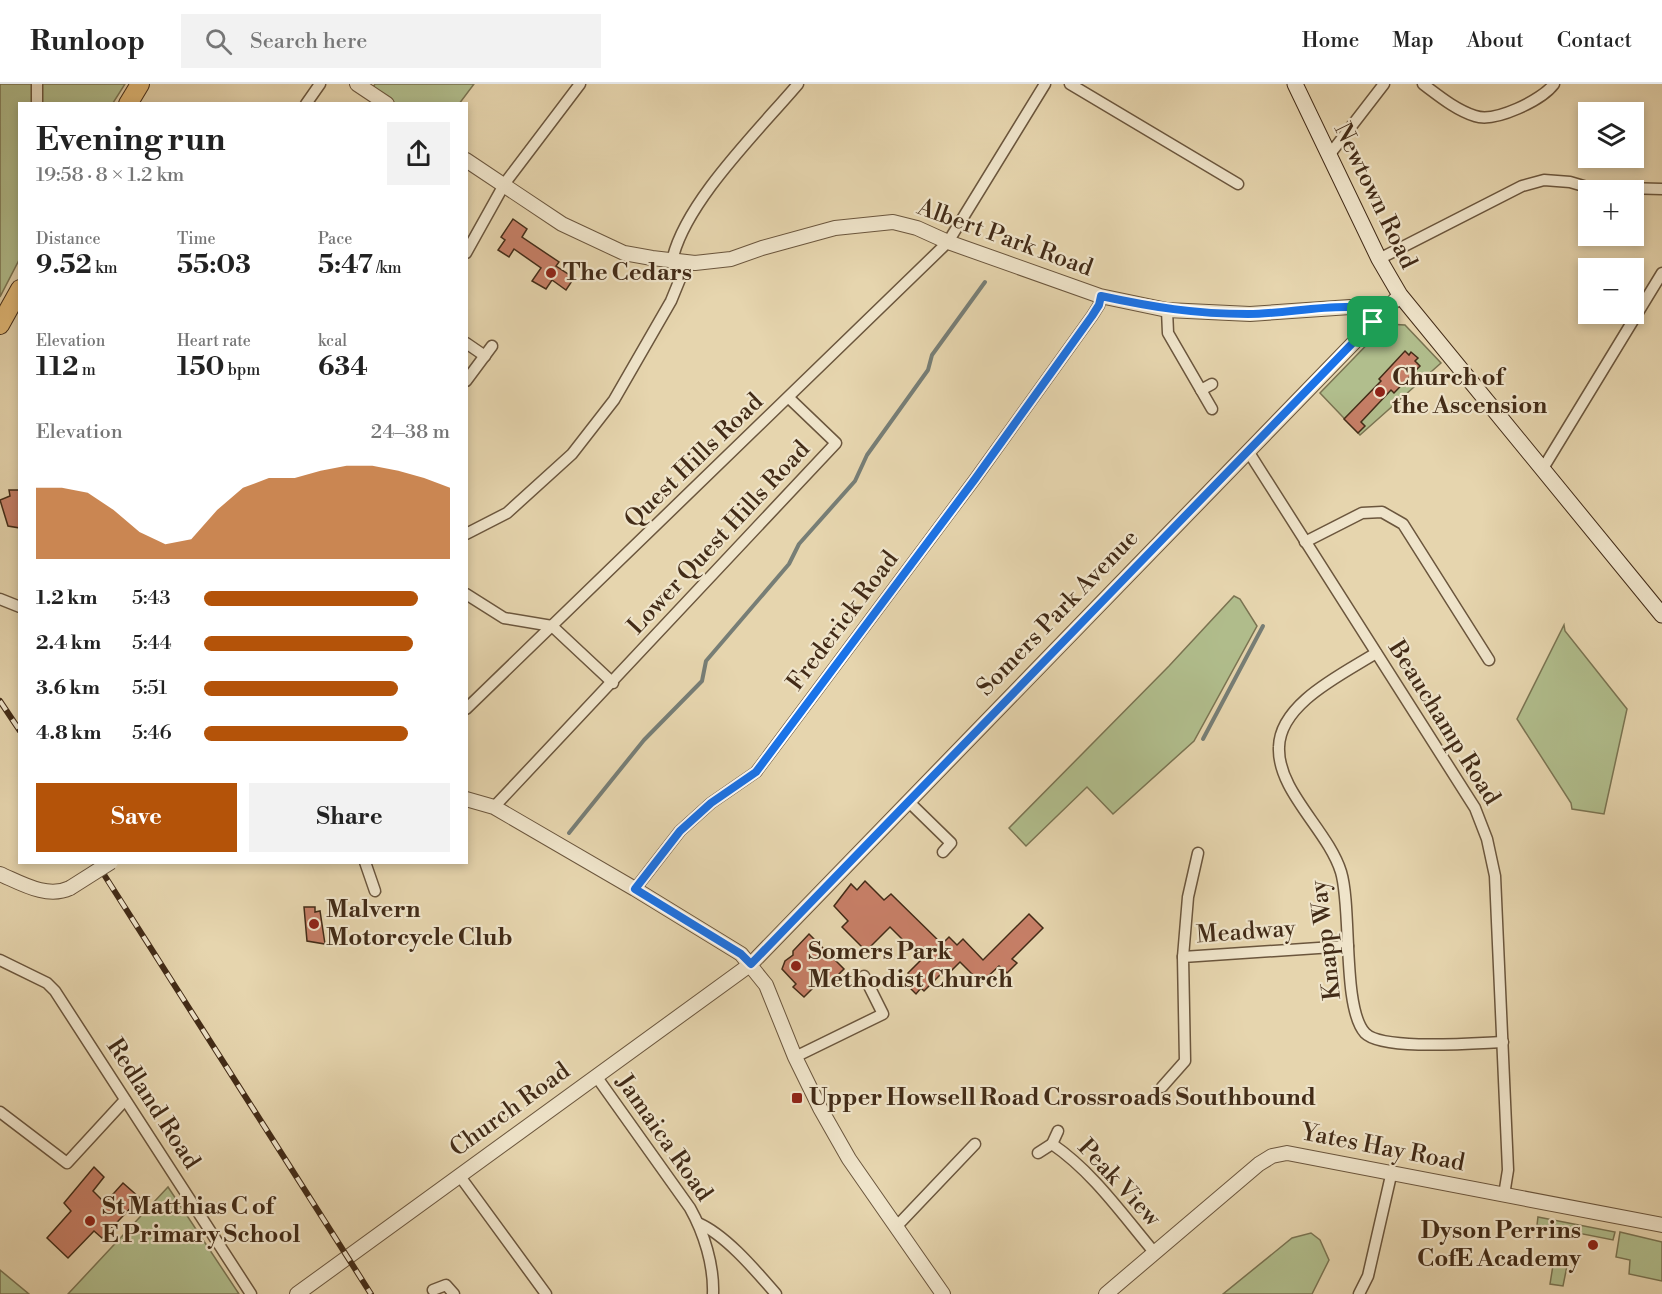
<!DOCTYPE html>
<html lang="en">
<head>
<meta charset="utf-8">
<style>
	:root { --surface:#fff; --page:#f2f2f2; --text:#222; --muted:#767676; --line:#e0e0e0; --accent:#b45309 }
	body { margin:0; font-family:"Libre Bodoni",serif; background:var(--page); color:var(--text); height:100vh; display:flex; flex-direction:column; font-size:22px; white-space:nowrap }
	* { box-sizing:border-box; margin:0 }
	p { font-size:20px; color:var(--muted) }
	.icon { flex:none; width:33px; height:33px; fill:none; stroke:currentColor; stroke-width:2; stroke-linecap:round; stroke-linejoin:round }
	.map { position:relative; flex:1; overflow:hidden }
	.panel { position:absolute; left:18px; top:18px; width:450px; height:762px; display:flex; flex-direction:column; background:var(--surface); border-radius:0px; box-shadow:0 3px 9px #0003 }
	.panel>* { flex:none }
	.controls { position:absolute; left:1578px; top:18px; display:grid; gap:12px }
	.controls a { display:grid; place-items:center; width:66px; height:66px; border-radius:0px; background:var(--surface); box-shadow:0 3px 9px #0003; font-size:30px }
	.pin { position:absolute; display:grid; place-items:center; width:51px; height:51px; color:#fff; margin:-26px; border-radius:12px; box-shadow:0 3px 9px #0006 }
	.round { display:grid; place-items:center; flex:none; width:63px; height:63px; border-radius:0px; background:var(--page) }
	.head { display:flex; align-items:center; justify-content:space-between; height:102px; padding:0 18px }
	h1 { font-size:33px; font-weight:800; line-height:45px }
	.stats { display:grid; grid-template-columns:repeat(3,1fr); gap:9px; height:102px; padding:6px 18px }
	.stats div { display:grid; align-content:center }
	.stats b { font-size:26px; font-weight:800 }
	.stats small { font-size:16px; font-weight:400 }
	.stats p { font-size:16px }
	.chart { height:168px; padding:12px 18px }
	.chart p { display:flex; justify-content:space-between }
	.chart svg { width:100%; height:108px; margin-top:6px; fill:var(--accent); opacity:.7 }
	.cta { display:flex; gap:12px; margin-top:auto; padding:12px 18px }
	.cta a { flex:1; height:69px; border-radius:0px; background:var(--accent); color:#fff; font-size:24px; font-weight:800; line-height:69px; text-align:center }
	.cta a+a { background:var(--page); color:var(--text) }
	ul { padding:0 18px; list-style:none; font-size:20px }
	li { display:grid; grid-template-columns:96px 72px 1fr; align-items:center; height:45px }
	li i { height:15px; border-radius:8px; background:var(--accent) }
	header { display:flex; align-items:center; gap:36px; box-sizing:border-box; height:84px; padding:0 30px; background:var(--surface); border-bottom:2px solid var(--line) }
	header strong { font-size:28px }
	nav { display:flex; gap:33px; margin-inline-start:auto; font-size:21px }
	.search { width:420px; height:54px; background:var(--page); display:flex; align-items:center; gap:15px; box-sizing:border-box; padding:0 21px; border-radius:0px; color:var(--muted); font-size:22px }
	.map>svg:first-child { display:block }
	.green { fill:#b1be8d; stroke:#7a7452; stroke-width:1.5 }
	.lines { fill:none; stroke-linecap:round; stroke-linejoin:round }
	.stream { stroke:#777e76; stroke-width:4 }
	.building { fill:#c77f67; stroke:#422b17; stroke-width:1.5 }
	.minor-casing { stroke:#6b563d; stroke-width:13 }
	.tertiary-casing { stroke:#6b563d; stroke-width:16 }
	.secondary-casing { stroke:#422b17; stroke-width:17 }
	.trunk-casing { stroke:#422b17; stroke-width:20 }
	.minor { stroke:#efe4ca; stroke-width:10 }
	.tertiary { stroke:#efe4ca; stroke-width:14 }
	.secondary { stroke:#efe4ca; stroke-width:15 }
	.trunk { stroke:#e3ba77; stroke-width:18 }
	.rail-casing { stroke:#422b17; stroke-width:6 }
	.rail { stroke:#efe4ca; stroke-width:4; stroke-dasharray:11; stroke-linecap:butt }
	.tertiary-bridge-casing { stroke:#6b563d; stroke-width:16; stroke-linecap:butt }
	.tertiary-bridge { stroke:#efe4ca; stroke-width:14 }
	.route-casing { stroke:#fff; stroke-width:12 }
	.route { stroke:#1a73e8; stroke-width:8 }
	.poi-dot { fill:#8f2418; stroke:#efe4ca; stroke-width:2 }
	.labels { text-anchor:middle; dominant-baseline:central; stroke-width:4.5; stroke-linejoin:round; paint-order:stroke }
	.street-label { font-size:24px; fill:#422b17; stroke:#efe4ca }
	.poi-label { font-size:24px; font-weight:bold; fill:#422b17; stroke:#efe4ca; text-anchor:start }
</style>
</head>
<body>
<header>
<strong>Runloop</strong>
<div class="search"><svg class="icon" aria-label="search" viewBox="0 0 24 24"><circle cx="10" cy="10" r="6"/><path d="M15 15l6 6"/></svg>Search here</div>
<nav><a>Home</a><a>Map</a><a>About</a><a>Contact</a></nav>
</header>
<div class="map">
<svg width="1662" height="1210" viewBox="0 0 1662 1210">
	<rect width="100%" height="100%" fill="#e6d5ae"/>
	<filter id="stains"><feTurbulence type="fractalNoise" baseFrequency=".00333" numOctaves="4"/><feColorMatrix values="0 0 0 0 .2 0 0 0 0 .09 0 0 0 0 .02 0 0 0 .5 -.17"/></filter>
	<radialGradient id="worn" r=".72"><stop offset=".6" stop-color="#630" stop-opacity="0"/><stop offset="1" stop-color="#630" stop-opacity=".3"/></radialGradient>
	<g class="green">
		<path d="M0,0H125L113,19L20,20L19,176L0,213Z"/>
		<path d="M375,0H474L459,20L395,19L373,3Z"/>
		<path d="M1387,240L1405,241L1441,279L1360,351L1320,309Z"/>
		<path d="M1234,512L1240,515L1257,542L1194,657L1113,730L1087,703L1026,762L1009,744L1169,582Z"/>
		<path d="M1564,541L1565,547L1627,625L1604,730L1572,725L1571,719L1517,635Z"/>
		<path d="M168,1103L239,1210H68Z"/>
		<path d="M1538,1133L1615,1148L1613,1156L1537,1141Z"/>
		<path d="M1620,1148L1662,1158V1197L1629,1190L1630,1176L1616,1173Z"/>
		<path d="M1311,1149L1320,1156L1329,1176L1312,1210H1223L1292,1154Z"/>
		<path d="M1554,1175L1568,1177L1563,1202L1550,1200Z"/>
		<path d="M0,1186L29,1210H0Z"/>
	</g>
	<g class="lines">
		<g class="stream">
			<path d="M1203,655L1263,542"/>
			<path d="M569,749L644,656L702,597L706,577L789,480L799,460L855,397L867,371L928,286L932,271L985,198"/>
		</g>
	</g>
	<g class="building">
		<path d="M513,135L527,145L522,153L559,178L556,182L574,194L566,206L552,196L546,205L532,197L541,184L514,165L509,173L498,166L505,156L501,153Z"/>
		<path d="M1405,267L1409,271L1411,268L1418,274L1415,277L1420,282L1394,309L1391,306L1361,338L1365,342L1358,349L1344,335L1381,297L1379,295Z"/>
		<path d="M9,406H20V444L8,442L0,416L10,412Z"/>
		<path d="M865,797L884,816L891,810L942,860L949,853L957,861L963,855L983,876L1029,830L1043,844L1012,875L1017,879L1007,889L999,882L981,899L960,878L950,888L946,885L924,907L921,904L916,910L906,900L912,893L908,889L922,875L890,843L866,867L842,843L848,837L834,822L851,800L857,806Z"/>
		<path d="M304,823H315V828L320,827L325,860L307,857Z"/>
		<path d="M809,850L844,885L838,891L843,896L835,904L824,893L804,913L793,903L796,900L782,885L785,877L793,871V867Z"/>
		<path d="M94,1083L104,1093L93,1107L105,1119L123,1099L140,1114L102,1154L94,1147L68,1174L47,1154L71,1127L64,1119Z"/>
	</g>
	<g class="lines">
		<g class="minor-casing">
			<g id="minor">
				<path d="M37,0V20"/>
				<path d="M1070,0L1238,100"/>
				<path d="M1423,0C1439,12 1456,26 1475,32C1495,39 1542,16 1554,0"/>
				<path d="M306,20L320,0"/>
				<path d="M1330,70L1384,0"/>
				<path d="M466,169L505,99L580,0"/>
				<path d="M1379,175L1522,102L1544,96L1570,98L1587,103L1662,105"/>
				<path d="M672,177C684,119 759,46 798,0"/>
				<path d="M1167,226L1168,249L1212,325"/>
				<path d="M466,259L485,272"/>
				<path d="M466,297L492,262"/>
				<path d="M1201,306L1212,300"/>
				<path d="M1248,367L1475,724L1487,755L1495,792L1508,1086L1504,1111"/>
				<path d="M1542,386L1662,189"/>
				<path d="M466,450L507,429L572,370L614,316L671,217L680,195L679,178"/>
				<path d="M1305,458L1362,429L1382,428L1403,440L1489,576"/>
				<path d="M466,510L504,534L552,542L613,599"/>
				<path d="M0,515L20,523"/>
				<path d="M1376,569C1343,590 1280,619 1279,663C1277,707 1328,746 1341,788C1352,824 1342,924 1365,949C1382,967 1476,959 1503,958"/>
				<path d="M466,625L948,158L1045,0"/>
				<path d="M909,718L951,759L943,768"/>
				<path d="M494,723L836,359L789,314"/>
				<path d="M365,778L375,807"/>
				<path d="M635,805L680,747L711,719L756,688L975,395L1092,232L1099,221L1100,212"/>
				<path d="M1183,873L1188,813L1198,769"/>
				<path d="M0,876L47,899L55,907L251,1210"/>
				<path d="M795,973L883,930L864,892"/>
				<path d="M596,992L690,1124C704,1149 714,1181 713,1210"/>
				<path d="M1162,1003L1185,977L1183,873L1348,862"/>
				<path d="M0,1028L67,1079L125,1016"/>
				<path d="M1052,1060L1058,1047"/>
				<path d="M1038,1069L1052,1060C1093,1088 1122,1130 1154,1168"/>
				<path d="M459,1091L546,1210"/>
				<path d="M698,1139C726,1151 756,1187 776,1210"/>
				<path d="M896,1143L975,1060"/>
				<path d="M433,1206L446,1201L454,1210"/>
				<path d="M1359,1210L1368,1192L1392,1087"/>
			</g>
		</g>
		<g class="tertiary-casing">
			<g id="tertiary">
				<path d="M357,0L387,20"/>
				<path d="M466,76L562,140L624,169L652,174L695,179L731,175L762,164L835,144L893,138L917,144L948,158L1100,212L1167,226L1250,230L1350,223L1360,226L1373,238"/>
				<path d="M466,715L494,723L635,805L741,870L766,901L795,973L820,1024L849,1075L943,1210"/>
				<path d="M0,790C21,799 47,815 70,804"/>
				<path d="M297,1210L751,880L1400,211"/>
				<path d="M1106,1210L1259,1080L1272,1072L1287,1069L1662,1141"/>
			</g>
		</g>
		<g class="secondary-casing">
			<path id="secondary" d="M1295,0L1379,175L1400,211L1662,531"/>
		</g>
		<g class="trunk-casing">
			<g id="trunk">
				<path d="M128,20L140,0"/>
				<path d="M0,241L20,205"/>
			</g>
		</g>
		<use href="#minor" class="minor"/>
		<use href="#tertiary" class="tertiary"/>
		<use href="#secondary" class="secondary"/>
		<use href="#trunk" class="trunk"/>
		<g class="rail-casing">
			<g id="rail">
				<path d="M0,617L20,647"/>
				<path d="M96,778L371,1210"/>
			</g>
		</g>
		<use href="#rail" class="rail"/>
		<g class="tertiary-bridge-casing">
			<path id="tertiary-bridge" d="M70,804L111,778"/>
		</g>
		<use href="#tertiary-bridge" class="tertiary-bridge"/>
	</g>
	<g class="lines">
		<g class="route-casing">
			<path id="route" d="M1101,212C1152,223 1195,230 1248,230C1282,230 1316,222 1350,223L1360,226L1373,238L751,880L741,870L635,805L680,747L711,719L756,688L975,395L1092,232L1099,221Z"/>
		</g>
		<use href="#route" class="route"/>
	</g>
	<g class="poi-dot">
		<circle cx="551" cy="189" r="6"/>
		<circle cx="1380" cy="308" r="6"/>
		<circle cx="314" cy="840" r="6"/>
		<circle cx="796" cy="882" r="6"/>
		<rect x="791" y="1008" width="12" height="12" rx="3"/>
		<circle cx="90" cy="1137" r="6"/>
		<circle cx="1593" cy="1161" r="6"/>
	</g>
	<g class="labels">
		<g class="street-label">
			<text transform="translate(1375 112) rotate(64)">Newtown Road</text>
			<text transform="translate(1005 154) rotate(20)">Albert Park Road</text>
			<text transform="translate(694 377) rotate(-44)">Quest Hills Road</text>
			<text transform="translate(719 454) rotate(-47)">Lower Quest Hills Road</text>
			<text transform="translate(1058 529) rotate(-46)">Somers Park Avenue</text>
			<text transform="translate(843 537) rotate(-53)">Frederick Road</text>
			<text transform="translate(1444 639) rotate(58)">Beauchamp Road</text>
			<text transform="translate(1246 848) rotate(-4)">Meadway</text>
			<text transform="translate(1326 856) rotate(-97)">Knapp Way</text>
			<text transform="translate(153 1020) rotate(57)">Redland Road</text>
			<text transform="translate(510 1026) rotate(-36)">Church Road</text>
			<text transform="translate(664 1054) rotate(55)">Jamaica Road</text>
			<text transform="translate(1383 1064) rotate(11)">Yates Hay Road</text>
			<text transform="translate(1119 1099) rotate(47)">Peak View</text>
		</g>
		<g class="poi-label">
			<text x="563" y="189">The Cedars</text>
			<text x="1392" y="294">Church of<tspan x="1392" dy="28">the Ascension</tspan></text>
			<text x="326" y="826">Malvern<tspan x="326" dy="28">Motorcycle Club</tspan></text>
			<text x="808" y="868">Somers Park<tspan x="808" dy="28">Methodist Church</tspan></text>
			<text x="809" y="1014">Upper Howsell Road Crossroads Southbound</text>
			<text x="102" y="1123">St Matthias C of<tspan x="102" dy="28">E Primary School</tspan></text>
			<text x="1581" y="1147" text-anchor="end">Dyson Perrins<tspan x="1581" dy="28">CofE Academy</tspan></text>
		</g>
	</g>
	<rect width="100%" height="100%" filter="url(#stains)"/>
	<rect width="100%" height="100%" fill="url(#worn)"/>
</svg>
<div class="controls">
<a><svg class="icon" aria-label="layers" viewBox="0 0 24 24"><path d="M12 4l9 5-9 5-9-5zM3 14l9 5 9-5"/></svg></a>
<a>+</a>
<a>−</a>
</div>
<div class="pin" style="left:1373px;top:238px;background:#1e9e55"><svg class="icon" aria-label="arrive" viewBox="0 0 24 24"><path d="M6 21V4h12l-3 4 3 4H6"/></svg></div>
<section class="panel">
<div class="head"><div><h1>Evening run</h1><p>19:58 · 8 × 1.2 km</p></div><a class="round"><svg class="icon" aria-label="share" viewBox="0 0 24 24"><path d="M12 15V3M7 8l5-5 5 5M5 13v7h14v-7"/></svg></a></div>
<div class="stats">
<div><p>Distance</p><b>9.52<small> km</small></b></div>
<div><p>Time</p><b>55:03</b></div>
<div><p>Pace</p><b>5:47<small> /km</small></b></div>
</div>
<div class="stats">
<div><p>Elevation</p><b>112<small> m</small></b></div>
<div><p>Heart rate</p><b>150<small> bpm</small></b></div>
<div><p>kcal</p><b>634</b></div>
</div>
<div class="chart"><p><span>Elevation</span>24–38 m</p>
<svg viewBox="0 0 160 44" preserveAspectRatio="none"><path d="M0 44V15L10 15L20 17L30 24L40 33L50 38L60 36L70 24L80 15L90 11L100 11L110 8L120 6L130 6L140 8L150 11L160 15V44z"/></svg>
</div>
<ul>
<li><b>1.2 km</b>5:43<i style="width:87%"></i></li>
<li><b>2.4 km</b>5:44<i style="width:85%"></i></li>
<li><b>3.6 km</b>5:51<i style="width:79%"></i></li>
<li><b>4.8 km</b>5:46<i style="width:83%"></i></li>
</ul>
<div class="cta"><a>Save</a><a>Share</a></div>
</section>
</div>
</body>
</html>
